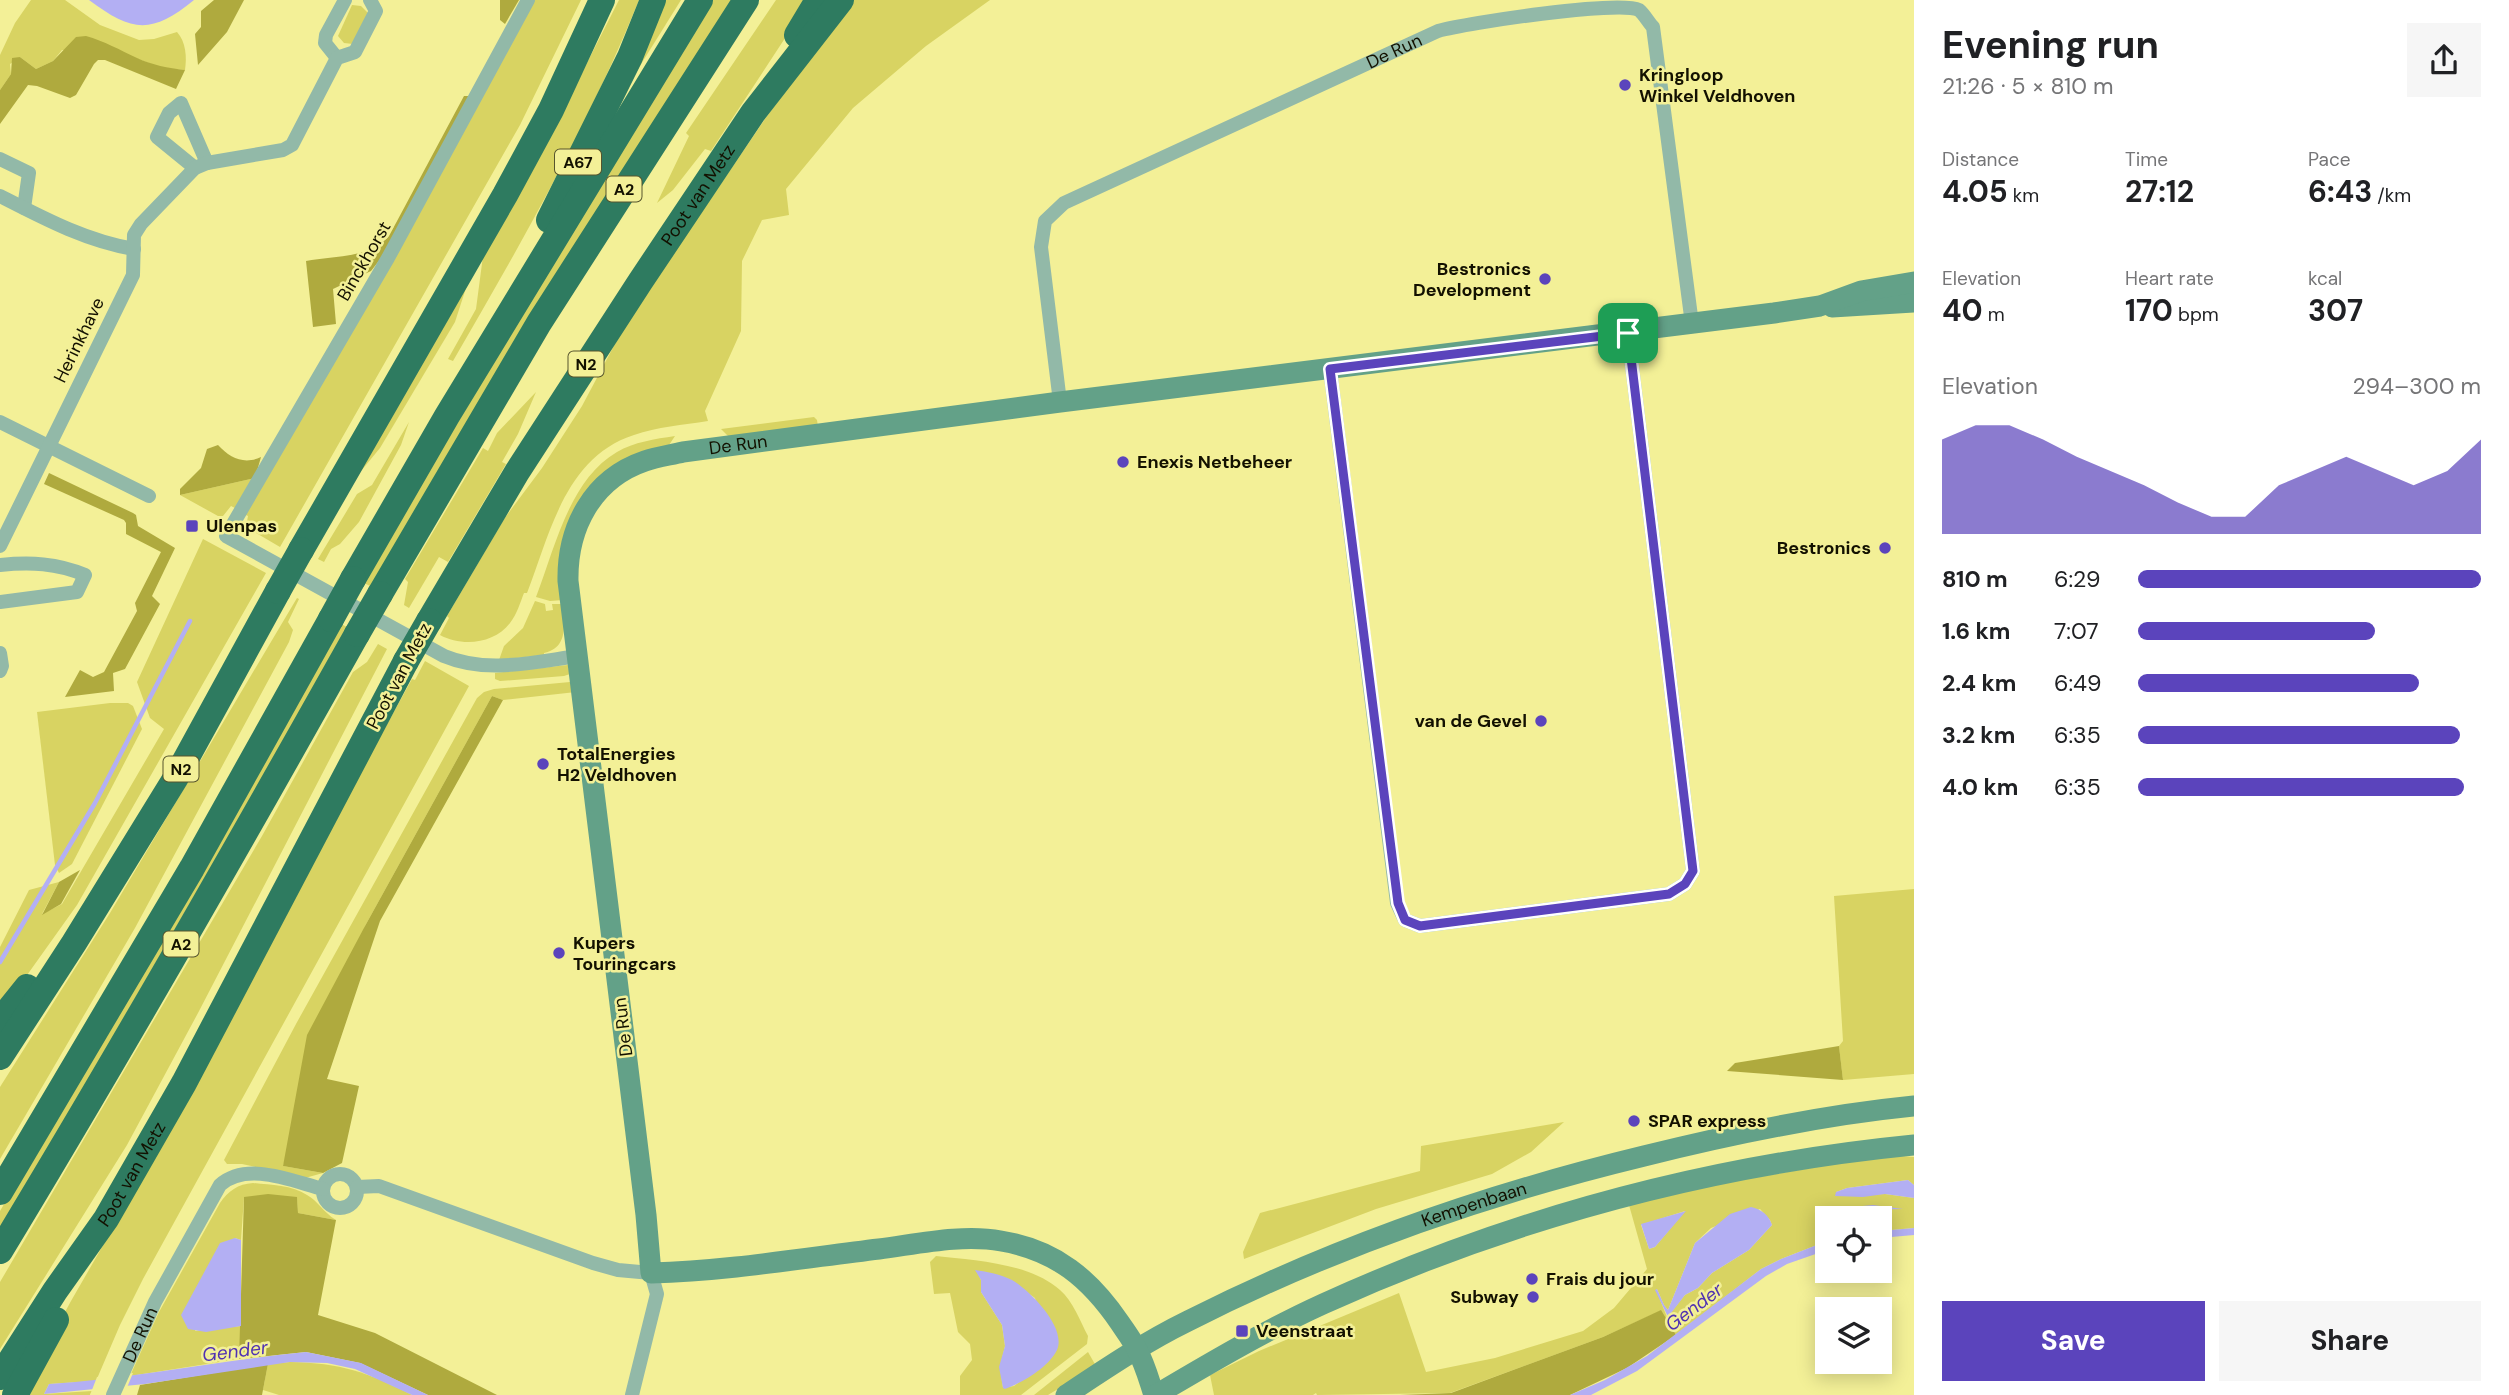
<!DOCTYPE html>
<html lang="en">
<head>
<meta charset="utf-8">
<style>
	:root { --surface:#fff; --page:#f6f6f6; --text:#202124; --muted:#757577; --accent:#5b44bc }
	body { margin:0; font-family:"DM Sans",sans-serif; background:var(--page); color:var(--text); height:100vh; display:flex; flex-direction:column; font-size:26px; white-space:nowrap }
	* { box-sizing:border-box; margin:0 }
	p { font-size:23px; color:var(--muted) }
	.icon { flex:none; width:38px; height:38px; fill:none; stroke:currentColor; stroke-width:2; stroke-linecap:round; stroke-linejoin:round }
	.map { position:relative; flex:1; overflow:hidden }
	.details { display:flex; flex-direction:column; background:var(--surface); width:595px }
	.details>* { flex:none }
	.controls { position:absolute; left:1815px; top:1206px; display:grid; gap:14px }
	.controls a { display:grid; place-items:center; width:77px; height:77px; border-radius:0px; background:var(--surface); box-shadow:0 4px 18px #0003; font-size:35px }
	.pin { position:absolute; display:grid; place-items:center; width:60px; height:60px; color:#fff; margin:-30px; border-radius:14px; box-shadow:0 4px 10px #0006 }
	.round { display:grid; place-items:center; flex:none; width:74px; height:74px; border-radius:0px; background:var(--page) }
	.head { display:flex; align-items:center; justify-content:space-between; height:119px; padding:0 28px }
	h1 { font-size:38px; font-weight:700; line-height:52px }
	.metrics { display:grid; grid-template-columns:repeat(3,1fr); gap:10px; height:119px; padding:7px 28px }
	.metrics div { display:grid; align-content:center }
	.metrics b { font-size:30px; font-weight:700 }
	.metrics small { font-size:19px; font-weight:400 }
	.metrics p { font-size:19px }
	.chart { height:196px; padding:14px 28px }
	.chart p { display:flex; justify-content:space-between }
	.chart svg { width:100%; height:126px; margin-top:7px; fill:var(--accent); opacity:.7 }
	.action { display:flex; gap:14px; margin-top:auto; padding:14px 28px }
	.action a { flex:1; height:80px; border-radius:0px; background:var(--accent); color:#fff; font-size:28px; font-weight:700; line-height:80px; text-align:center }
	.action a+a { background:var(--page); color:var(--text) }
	ul { padding:0 28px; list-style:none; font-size:23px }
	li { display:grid; grid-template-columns:112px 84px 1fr; align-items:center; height:52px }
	li i { height:18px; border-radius:9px; background:var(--accent) }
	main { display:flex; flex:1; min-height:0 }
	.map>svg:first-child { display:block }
	.green { fill:#d8d362; fill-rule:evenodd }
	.forest { fill:#afaa3e }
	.water { fill:#b3aff3 }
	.pier { fill:#f3f097 }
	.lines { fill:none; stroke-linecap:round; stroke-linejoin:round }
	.stream { stroke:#b3aff3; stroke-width:4.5 }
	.street { stroke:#92b9a8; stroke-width:14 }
	.secondary { stroke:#63a188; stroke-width:21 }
	.highway { stroke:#2e7b60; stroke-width:26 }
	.highway-bridge { stroke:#2e7b60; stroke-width:26 }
	.route-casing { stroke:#fff; stroke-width:14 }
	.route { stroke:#5b44bc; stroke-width:9 }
	.poi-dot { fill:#5b44bc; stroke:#f3f097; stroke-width:2.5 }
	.labels { text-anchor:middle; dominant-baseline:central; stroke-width:5; stroke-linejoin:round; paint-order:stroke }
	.shield { fill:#f3f097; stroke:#56542d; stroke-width:2 }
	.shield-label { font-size:16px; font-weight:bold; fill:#131100 }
	.street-label { font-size:18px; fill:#131100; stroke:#f3f097 }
	.poi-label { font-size:18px; font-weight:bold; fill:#131100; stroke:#f3f097; text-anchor:start }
	.water-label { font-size:19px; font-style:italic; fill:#5032b2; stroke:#f3f097 }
</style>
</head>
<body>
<main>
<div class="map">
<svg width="1914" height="1395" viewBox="0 0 1914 1395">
	<rect width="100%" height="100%" fill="#f3f097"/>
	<g class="green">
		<path d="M31,0H65L100,25L139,40L154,39L177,32C186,42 187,57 185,70L162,68L138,59L62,50L53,61L36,69L20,57L10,64L11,74L0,90V55L15,23Z"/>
		<path d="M534,0H581L520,125L280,547L246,527L248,516L244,514Z"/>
		<path d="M619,0H639C588,126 521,244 453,361L448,359L476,309L483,256L561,114Z"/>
		<path d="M659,0H681L618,101Z"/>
		<path d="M711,0H734L372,587L362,582Z"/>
		<path d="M776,0H810L711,151L705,149L673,190L657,203L689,136L686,133Z"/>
		<path d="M852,0H990L926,46L853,108L786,189L789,215L762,220L742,261L741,331L705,411L708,421C683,425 657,427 634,435C565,457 550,534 527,593H524C520,603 517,614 510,623C494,644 462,647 440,635L449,618L447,616L504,519L542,468L582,406L625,325L765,119Z"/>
		<path d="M352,5L361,6L369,14L353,44L344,43L338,36Z"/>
		<path d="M466,288L455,322L380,448L347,488Z"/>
		<path d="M536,392L518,434L502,462L506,464L448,562L439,557L409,608L404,605L408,582L405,579L483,448L488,451L497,433Z"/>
		<path d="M814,417L817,420L818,427L730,438L721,429Z"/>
		<path d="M409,422L401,445L359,522L340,544L331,549L324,562L318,559L357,494L372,485Z"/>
		<path d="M675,436L667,448L600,481L563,600L550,601L536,597C555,548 569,480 617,452C634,442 655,439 675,436Z"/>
		<path d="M255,478L237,509L231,506L223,516H218L180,495Z"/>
		<path d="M203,539L266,573L77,905L0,1013V947L29,890L59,882L42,914L62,904L164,729L150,718L137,682Z"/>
		<path d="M297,598L299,599L288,622L293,630L289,642L135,928L0,1159V1087L110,913Z"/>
		<path d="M535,601L545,604L546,611L553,610L552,604H563C564,623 569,648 544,653V655L499,660L504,646L523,628Z"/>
		<path d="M341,624L349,628L0,1232V1211L233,815Z"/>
		<path d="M378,644L387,649L198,1013L127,1145L0,1349V1282L262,836L353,672L367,662Z"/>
		<path d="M425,661L469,686L143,1279L120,1325L96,1381L49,1384L44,1394L92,1391L90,1395H20L71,1301L189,1096L308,868L412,679L415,680Z"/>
		<path d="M568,665L570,674L564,676L500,681L495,679V673Z"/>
		<path d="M570,682L576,692L503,700L492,696L365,926L283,1166L323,1173L305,1178L242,1164H227L224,1160L296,1024L477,698L484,692L494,689Z"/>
		<path d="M110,703H128L133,706L142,729L72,864L59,873L55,865L37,712Z"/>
		<path d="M1914,889V1074L1843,1080L1839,1046L1843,1041L1834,896Z"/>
		<path d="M1564,1122L1531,1152L1492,1174L1376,1209L1244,1259L1243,1252L1260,1213L1420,1171L1421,1146Z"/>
		<path d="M1887,1155L1914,1157V1185L1908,1180L1847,1188L1836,1192V1196L1885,1194L1914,1198V1228L1880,1231V1218H1827V1241L1781,1259L1761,1269L1676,1335L1660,1311L1603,1337L1450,1393L1317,1395L1316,1393L1313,1395H1214L1210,1375L1259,1351L1399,1293L1426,1372L1495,1358L1583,1331L1614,1308L1647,1269L1629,1205L1711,1185ZM1760,1209L1770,1220L1772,1225L1749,1250L1712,1273L1698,1288L1685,1295L1667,1317L1656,1290L1657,1289L1664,1305L1668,1310L1695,1243L1711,1228ZM1685,1211L1655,1247L1649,1249L1641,1225Z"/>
		<path d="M253,1183C270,1185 292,1185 307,1195C318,1201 323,1212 336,1220L298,1213L297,1198L244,1197L241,1240L235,1238L195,1331L241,1326L239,1359L130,1376L159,1312L220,1203C228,1191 238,1184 253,1183Z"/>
		<path d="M936,1256C973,1260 1030,1263 1060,1290C1073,1301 1080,1321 1088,1336L1087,1344L1021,1395H960V1376L972,1360L970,1344L958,1332L950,1293L934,1294L930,1262ZM978,1273L1025,1291L1035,1298L1050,1359L1014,1386L1003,1388L1000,1367L1005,1346L1002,1325L981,1292V1280Z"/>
		<path d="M1088,1352L1096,1366L1048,1395H1034Z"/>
		<path d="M290,1362C341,1363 367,1372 412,1395H279L263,1390L268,1364Z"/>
	</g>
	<g class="forest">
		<path d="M214,0H244L227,32L198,65L195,34L201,27V11Z"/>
		<path d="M500,0H519L505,24L500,20Z"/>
		<path d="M86,36C104,41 120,50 137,58C152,65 168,68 185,70L176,89L105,60H98L94,64L76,95L70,98L37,86L28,85L0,124V90L11,74L12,58L20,57L36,69L53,61L76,37Z"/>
		<path d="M464,96H471L385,253L371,271L333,289L336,324L313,327L306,261C333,256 371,258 389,236Z"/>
		<path d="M218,445C230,458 244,465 261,457L255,478L180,495V489L201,468L207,449Z"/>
		<path d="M49,473L133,513L136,515L138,526L175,548L152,596L160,604L125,669L113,673L114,691L65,697L80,670L93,677L104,672L137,611L135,603L161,552L126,534V523L124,520L44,484Z"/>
		<path d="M492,696L503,700L380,921L327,1079L359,1086L342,1163L323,1173L283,1166L307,1035L365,926Z"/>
		<path d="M80,870L61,904L42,915L59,882Z"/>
		<path d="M1839,1046L1843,1080L1727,1071L1735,1063Z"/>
		<path d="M268,1194L297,1197L298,1213L336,1220L318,1315L375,1333L497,1395H428L360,1363L306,1352L239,1359L244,1197Z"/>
		<path d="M1661,1310L1676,1335L1627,1368L1570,1395H1400L1451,1393L1603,1337Z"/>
		<path d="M268,1364L262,1395H137L140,1385Z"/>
	</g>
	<g class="water">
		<path d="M89,0H194C151,35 132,32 89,0Z"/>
		<path d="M1908,1180L1914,1185V1198L1885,1194L1863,1197L1835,1196L1836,1192L1847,1188Z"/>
		<path d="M1873,1205L1903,1209L1851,1210L1838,1207L1828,1217L1816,1221L1815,1219L1825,1206L1852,1207Z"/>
		<path d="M1751,1207C1761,1209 1769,1215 1772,1225L1749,1250L1712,1273L1698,1288L1685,1295L1668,1317L1655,1290L1657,1289L1664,1305L1668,1310L1695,1243L1730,1214Z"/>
		<path d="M1686,1211L1655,1247L1649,1249L1641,1224Z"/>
		<path d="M1914,1228V1235L1880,1238V1231Z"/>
		<path d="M235,1238L241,1240V1326L206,1332L188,1329L181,1315L220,1243Z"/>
		<path d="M1827,1241V1250L1787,1264L1766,1276L1637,1371L1591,1395H1570L1605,1380L1647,1356L1761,1269L1781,1259Z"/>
		<path d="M975,1270C988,1272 1000,1274 1012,1280C1029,1290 1067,1327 1057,1350C1049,1367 1022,1383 1005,1389L1003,1388L999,1367L1005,1346L1002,1325L981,1292V1280Z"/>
		<path d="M306,1352L361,1363L428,1395H412L355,1369L327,1363L290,1362L145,1384L44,1394L49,1384C136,1378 220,1360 306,1352Z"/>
	</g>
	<path class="pier" d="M133,1373L126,1390L90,1395L97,1377Z"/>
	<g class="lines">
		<path class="stream" d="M0,962L95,803L190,621"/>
		<g class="street">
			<path d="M528,0L388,258L226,536L444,656C487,674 533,662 578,656"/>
			<path d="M337,58L325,43L326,35L345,0"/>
			<path d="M0,159L29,173L24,208"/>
			<path d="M195,168L157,137L169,113L181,103L207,163"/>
			<path d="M0,196C43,218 86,241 134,249"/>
			<path d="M1330,369L1397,903L1405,920L1420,926L1669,894L1685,884L1693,871L1628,333"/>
			<path id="s1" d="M1060,402L1041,247L1045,221L1064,203L1438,31C1467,23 1619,0 1639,10C1644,14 1649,23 1653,27L1692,324"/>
			<path d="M0,422L149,496"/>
			<path d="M0,546L133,275L134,235L141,224L195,168L207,163L283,150L292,145L337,58L355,52L376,11L370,0"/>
			<path d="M0,565C30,562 57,563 85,575L77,592L0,602"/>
			<path d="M0,653L2,666L0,671"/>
			<circle cx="340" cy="1191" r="17"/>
			<path d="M357,1187L379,1186L593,1263L618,1270L651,1273L657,1294L632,1395"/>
			<path id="s2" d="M113,1395L155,1302L220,1185C247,1161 292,1181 323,1189"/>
		</g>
		<g class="secondary">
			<path d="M1832,307L1914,302"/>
			<path id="s3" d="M1066,1395C1105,1369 1145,1342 1188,1321C1332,1248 1487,1194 1644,1156C1732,1134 1823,1115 1914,1106"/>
			<path id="s4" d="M1154,1395C1149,1380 1145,1364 1137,1350C1133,1341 1126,1332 1120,1323C1090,1279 1056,1250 1001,1241C962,1234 918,1244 879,1249C804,1258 727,1271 651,1273L646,1215L568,581C567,528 592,479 645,461C657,457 671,455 683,452L1060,402L1774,313L1820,306L1861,291L1914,282"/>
			<path d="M1156,1395C1210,1363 1266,1330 1323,1304C1510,1219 1710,1165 1914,1145"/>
		</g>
		<g class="highway">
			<path d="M797,35L818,0"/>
			<path d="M549,220L630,57L653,0"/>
			<path d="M301,550L505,195L551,110L602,0"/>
			<path d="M353,579L447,416L700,0"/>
			<path d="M380,594L539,323L746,0"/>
			<path id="s5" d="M429,621L517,472L640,282L753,113L841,0"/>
			<path d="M0,1021L27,987"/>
			<path d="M0,1057L74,943L175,779L278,591"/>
			<path d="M0,1192L192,868L331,619"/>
			<path d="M0,1251C123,1048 241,841 357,634"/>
			<path id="s6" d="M0,1377L55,1291L106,1219L184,1083L406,661"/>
			<path d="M15,1395L56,1320"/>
		</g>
		<g class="highway-bridge">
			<path d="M278,591L301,550"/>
			<path d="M331,619L353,579"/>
			<path d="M357,634L380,594"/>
			<path d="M406,661L429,621"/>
		</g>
	</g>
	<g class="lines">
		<g class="route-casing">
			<path id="route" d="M1628,333L1693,871L1685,884L1669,894L1420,926L1405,920L1398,903L1330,369Z"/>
		</g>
		<use href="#route" class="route"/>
	</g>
	<g class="poi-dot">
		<circle cx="1625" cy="85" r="7"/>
		<circle cx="1545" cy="279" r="7"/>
		<circle cx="1123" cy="462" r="7"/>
		<rect x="185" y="519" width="14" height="14" rx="3.5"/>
		<circle cx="1885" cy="548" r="7"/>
		<circle cx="1541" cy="721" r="7"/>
		<circle cx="543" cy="764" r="7"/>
		<circle cx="559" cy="953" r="7"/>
		<circle cx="1634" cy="1121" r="7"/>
		<circle cx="1532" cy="1279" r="7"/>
		<circle cx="1533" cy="1297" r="7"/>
		<rect x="1235" y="1324" width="14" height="14" rx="3.5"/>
	</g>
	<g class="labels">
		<g class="shield">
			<rect x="555" y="149.5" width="46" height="25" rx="5"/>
			<rect x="606.5" y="176.5" width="35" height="25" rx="5"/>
			<rect x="568.5" y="351.5" width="35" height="25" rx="5"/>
			<rect x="163.5" y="756.5" width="35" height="25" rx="5"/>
			<rect x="163.5" y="931.5" width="35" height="25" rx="5"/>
		</g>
		<g class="shield-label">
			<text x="578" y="162">A67</text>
			<text x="624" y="189">A2</text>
			<text x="586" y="364">N2</text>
			<text x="181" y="769">N2</text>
			<text x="181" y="944">A2</text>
		</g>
		<g class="street-label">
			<text stroke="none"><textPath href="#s1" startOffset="572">De Run</textPath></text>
			<text stroke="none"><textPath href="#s5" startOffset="504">Poot van Metz</textPath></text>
			<text transform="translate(364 261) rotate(-60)">Binckhorst</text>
			<text transform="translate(79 340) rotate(-64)">Herinkhave</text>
			<text stroke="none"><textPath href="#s4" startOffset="1526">De Run</textPath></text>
			<text transform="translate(399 676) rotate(-62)">Poot van Metz</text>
			<text transform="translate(623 1027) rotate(-97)">De Run</text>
			<text stroke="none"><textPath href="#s6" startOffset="242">Poot van Metz</textPath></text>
			<text stroke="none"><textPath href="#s3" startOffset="452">Kempenbaan</textPath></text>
			<text stroke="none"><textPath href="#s2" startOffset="66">De Run</textPath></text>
		</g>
		<g class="poi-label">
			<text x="1639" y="75">Kringloop<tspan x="1639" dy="21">Winkel Veldhoven</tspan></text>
			<text x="1531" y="269" text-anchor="end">Bestronics<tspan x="1531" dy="21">Development</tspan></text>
			<text x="1137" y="462">Enexis Netbeheer</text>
			<text x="206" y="526">Ulenpas</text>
			<text x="1871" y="548" text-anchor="end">Bestronics</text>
			<text x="1527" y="721" text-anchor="end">van de Gevel</text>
			<text x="557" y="754">TotalEnergies<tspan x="557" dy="21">H2 Veldhoven</tspan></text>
			<text x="573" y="943">Kupers<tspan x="573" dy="21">Touringcars</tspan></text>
			<text x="1648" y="1121">SPAR express</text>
			<text x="1546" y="1279">Frais du jour</text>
			<text x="1519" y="1297" text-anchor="end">Subway</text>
			<text x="1256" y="1331">Veenstraat</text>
		</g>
		<g class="water-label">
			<text transform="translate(1694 1307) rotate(-37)">Gender</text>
			<text transform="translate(235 1351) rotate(-7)">Gender</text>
		</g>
	</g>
</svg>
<div class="controls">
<a><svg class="icon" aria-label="locate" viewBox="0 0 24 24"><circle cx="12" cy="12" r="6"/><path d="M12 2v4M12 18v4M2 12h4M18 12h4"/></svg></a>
<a><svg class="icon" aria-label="layers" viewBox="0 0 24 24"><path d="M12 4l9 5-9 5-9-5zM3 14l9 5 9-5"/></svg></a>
</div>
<div class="pin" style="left:1628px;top:333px;background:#1e9e55"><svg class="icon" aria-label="arrive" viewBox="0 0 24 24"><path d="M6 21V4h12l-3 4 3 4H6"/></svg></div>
</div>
<section class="details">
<div class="head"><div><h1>Evening run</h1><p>21:26 · 5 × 810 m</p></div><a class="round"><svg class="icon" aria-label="share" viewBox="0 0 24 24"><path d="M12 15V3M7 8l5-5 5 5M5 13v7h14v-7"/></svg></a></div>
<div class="metrics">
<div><p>Distance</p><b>4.05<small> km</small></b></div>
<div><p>Time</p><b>27:12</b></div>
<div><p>Pace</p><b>6:43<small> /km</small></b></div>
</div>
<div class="metrics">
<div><p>Elevation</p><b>40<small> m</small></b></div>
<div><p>Heart rate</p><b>170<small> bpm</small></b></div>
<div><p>kcal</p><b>307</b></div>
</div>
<div class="chart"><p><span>Elevation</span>294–300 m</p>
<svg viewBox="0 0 160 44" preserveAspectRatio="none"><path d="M0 44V11L10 6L20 6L30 11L40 17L50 22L60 27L70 33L80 38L90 38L100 27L110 22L120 17L130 22L140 27L150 22L160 11V44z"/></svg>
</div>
<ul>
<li><b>810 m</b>6:29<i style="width:100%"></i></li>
<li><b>1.6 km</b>7:07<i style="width:69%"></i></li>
<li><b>2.4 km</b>6:49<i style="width:82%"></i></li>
<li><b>3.2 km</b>6:35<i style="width:94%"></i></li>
<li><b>4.0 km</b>6:35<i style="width:95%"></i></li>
</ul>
<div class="action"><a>Save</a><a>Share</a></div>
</section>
</main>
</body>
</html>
